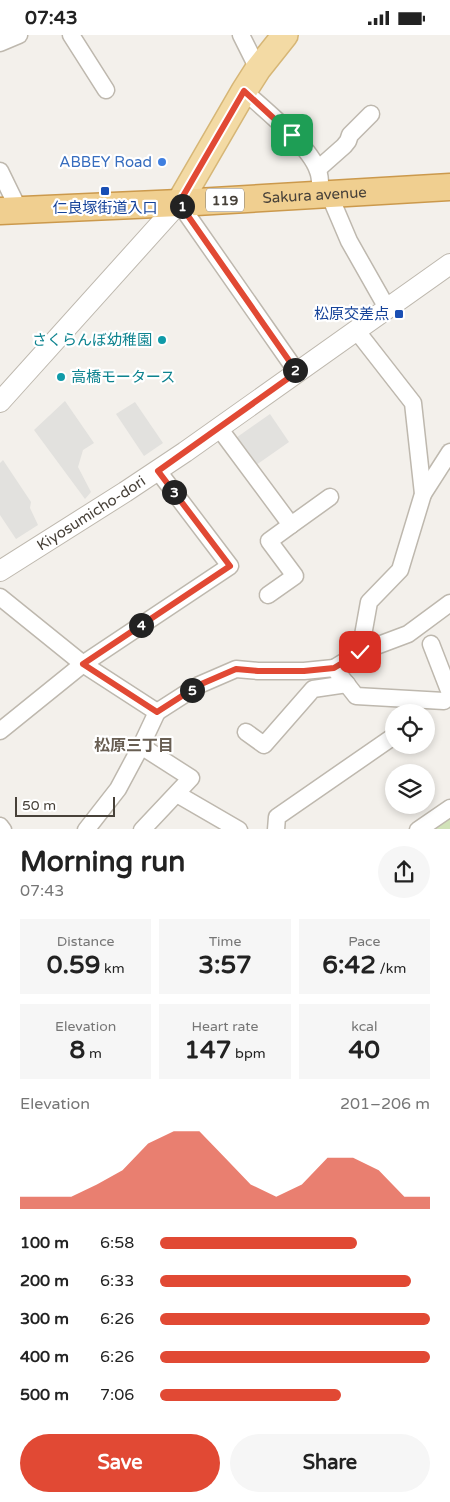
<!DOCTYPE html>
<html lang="en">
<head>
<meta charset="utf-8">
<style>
	:root { --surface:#fff; --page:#f6f6f6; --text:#222; --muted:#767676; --accent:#e14934 }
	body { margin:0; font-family:"Varela Round","Noto Sans JP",sans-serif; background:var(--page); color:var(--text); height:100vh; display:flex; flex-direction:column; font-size:19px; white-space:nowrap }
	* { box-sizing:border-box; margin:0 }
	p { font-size:16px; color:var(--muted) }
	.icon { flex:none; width:28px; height:28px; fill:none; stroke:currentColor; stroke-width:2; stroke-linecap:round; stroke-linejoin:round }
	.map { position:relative; height:794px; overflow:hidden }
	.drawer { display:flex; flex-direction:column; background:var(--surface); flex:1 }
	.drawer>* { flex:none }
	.tools { position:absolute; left:385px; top:669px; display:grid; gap:10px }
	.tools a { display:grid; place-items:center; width:50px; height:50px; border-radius:50%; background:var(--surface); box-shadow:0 2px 8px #0003; font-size:25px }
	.scale { position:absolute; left:15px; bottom:12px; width:100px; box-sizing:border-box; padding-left:5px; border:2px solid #474139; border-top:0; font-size:14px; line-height:18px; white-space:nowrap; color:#474139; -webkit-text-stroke:4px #fff; paint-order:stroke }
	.pin { position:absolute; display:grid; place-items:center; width:42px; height:42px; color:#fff; margin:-21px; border-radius:10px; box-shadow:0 2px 8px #0006 }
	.km { position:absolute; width:25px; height:25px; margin:-12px; border-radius:50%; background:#222; color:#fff; font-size:14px; line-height:25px; text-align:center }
	.round { display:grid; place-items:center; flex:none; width:52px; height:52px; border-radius:26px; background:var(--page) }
	.head { display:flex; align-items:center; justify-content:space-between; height:85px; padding:0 20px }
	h1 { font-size:28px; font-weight:700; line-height:38px }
	.figures { display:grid; grid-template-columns:repeat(3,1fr); gap:8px; height:85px; padding:5px 20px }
	.figures div { display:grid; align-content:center; border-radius:0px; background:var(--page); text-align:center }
	.figures b { font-size:25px; font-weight:700 }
	.figures small { font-size:14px; font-weight:400 }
	.figures p { font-size:14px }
	.chart { height:140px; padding:10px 20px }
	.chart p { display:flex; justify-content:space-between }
	.chart svg { width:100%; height:90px; margin-top:5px; fill:var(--accent); opacity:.7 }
	.button { display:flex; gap:10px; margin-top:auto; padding:10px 20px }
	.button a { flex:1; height:58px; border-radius:30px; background:var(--accent); color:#fff; font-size:20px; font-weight:700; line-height:58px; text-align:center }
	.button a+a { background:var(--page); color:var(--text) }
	ul { padding:0 20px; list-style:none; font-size:16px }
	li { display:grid; grid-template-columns:80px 60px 1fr; align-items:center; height:38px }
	li i { height:12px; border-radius:6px; background:var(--accent) }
	.status { display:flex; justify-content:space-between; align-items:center; height:35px; padding:0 25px; background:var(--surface); direction:ltr }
	.status svg { height:14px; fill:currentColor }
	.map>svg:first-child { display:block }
	.green { fill:#d1e2b8 }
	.parking { fill:#e2e1de }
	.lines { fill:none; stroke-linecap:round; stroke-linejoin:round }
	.minor-casing { stroke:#beb8ae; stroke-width:19 }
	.tertiary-casing { stroke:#beb8ae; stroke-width:22 }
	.primary-casing { stroke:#d6b676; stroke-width:28 }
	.trunk-casing { stroke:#cb994c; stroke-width:29 }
	.minor { stroke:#fff; stroke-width:16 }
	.tertiary { stroke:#fff; stroke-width:20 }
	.primary { stroke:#f3daa4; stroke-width:25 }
	.trunk { stroke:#f0cf90; stroke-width:26 }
	.route-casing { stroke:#fff; stroke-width:10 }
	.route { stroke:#e14934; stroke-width:6 }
	.shop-dot { fill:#3f7fe0; stroke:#fff; stroke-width:2 }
	.transit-dot { fill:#1a4fb4; stroke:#fff; stroke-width:2 }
	.culture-dot { fill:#0f9aa8; stroke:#fff; stroke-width:2 }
	.labels { text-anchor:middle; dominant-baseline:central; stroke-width:4.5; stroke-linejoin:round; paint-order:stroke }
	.shield { fill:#fff; stroke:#7e7a74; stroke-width:1 }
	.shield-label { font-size:14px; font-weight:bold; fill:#474139 }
	.shop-label { font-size:15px; fill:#366cbe; stroke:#fff; text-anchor:end }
	.street-label { font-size:15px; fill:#474139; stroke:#fff }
	.transit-label { font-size:15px; fill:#164399; stroke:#fff }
	.culture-label { font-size:15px; fill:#0d838f; stroke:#fff; text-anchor:end }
	.neighbourhood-label { font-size:16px; font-weight:bold; fill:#685e52; stroke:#fff }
</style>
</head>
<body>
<div class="status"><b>07:43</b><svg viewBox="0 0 49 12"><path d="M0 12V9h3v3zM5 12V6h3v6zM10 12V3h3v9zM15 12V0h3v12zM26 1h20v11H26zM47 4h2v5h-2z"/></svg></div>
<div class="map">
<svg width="450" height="795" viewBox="0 0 450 795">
	<rect width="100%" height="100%" fill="#f3f0eb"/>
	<path class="green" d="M450,776V794H423Z"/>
	<g class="parking">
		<path d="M65,366L94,408L83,415L78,432L91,457L85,464L34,395Z"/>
		<path d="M135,367L163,408L144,421L116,379Z"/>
		<path d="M270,379L289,407L252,433L233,405Z"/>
		<path d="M3,425L31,467L30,473L38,490L16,504L0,480V428Z"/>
	</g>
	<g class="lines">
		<g class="minor-casing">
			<g id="minor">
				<path d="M71,0L106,55"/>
				<path d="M241,0L258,34"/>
				<path d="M0,8L19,0"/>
				<path d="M244,56C264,74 310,111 318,136C321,143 320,152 320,159"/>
				<path d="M318,134L344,111L348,106L350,100L371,79"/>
				<path d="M0,136L19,175"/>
				<path d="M329,159L349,206L387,273"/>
				<path d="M179,168L297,337"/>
				<path d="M219,393L291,490L330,462"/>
				<path d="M423,459L450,417"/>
				<path d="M268,560L295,541L269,506L291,490"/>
				<path d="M0,562L83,629L157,677L141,711L191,743L142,795"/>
				<path d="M431,609L450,658"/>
				<path d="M360,617L408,599L450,568"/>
				<path d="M334,633L360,617L369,567L400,535L423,459L413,368L356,295"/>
				<path d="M157,677L199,650L236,634L258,636H304L334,633L356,661L444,666"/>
				<path d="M0,696L83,629L230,531L158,436"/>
				<path d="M246,697L264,710L313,654L347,649"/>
				<path d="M177,759L239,795"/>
				<path d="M0,791L3,795"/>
				<path d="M86,795L118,754L141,711"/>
				<path d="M276,795L277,782L394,701"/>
				<path d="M418,795L450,773"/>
			</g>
		</g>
		<g class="tertiary-casing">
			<g id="tertiary">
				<path d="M0,367L179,168"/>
				<path id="s1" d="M0,536L125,457L185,417L450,229"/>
			</g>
		</g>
		<g class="primary-casing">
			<path id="primary" d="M179,168L244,56L258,34L285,0"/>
		</g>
		<g class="trunk-casing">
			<g id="trunk">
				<path id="s2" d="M0,176L179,168L450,152"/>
			</g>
		</g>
		<use href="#minor" class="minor"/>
		<use href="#tertiary" class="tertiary"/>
		<use href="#primary" class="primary"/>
		<use href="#trunk" class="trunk"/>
	</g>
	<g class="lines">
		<g class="route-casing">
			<path id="route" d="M292,100L244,56L179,168L297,337L158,436L230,531L83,629L157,677L199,650L236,634L258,636H304L334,633L360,617"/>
		</g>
		<use href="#route" class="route"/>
	</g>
	<circle class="shop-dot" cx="162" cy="127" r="5"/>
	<g class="transit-dot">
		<rect x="100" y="151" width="10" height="10" rx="2.5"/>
		<rect x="394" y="274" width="10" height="10" rx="2.5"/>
	</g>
	<g class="culture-dot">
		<circle cx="162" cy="305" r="5"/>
		<circle cx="61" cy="342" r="5"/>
	</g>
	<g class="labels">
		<rect class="shield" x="206" y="153.5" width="38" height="23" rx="4"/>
		<g class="shield-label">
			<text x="225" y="165">119</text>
		</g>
		<g class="shop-label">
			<text x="152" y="127">ABBEY Road</text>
		</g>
		<g class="street-label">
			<text stroke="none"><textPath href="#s2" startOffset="315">Sakura avenue</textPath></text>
			<text stroke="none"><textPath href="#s1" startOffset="108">Kiyosumicho-dori</textPath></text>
		</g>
		<g class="transit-label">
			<text x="105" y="173">仁良塚街道入口</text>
			<text x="389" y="279" text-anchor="end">松原交差点</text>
		</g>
		<g class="culture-label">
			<text x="152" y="305">さくらんぼ幼稚園</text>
			<text x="71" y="342" text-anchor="start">高橋モータース</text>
		</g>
		<g class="neighbourhood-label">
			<text x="134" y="711">松原三丁目</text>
		</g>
	</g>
</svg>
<div class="tools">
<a><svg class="icon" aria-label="locate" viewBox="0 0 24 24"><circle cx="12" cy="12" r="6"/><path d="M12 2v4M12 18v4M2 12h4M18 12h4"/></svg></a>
<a><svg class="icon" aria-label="layers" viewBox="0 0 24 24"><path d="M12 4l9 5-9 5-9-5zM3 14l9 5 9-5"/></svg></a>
</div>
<div class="scale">50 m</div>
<div class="pin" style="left:292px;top:100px;background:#1e9e55"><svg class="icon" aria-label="arrive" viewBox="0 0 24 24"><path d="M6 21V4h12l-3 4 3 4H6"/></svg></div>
<div class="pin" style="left:360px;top:617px;background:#d93025"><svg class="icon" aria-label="check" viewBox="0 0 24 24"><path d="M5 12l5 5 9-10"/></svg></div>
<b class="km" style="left:182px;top:171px">1</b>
<b class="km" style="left:295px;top:335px">2</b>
<b class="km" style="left:174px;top:457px">3</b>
<b class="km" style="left:141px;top:590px">4</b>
<b class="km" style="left:192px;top:655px">5</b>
</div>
<section class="drawer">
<div class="head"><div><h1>Morning run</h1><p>07:43</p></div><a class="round"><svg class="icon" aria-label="share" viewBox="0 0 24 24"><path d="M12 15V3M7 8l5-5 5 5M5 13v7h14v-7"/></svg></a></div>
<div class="figures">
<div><p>Distance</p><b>0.59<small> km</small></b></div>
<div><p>Time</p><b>3:57</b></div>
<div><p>Pace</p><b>6:42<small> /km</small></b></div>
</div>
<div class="figures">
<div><p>Elevation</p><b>8<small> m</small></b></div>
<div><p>Heart rate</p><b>147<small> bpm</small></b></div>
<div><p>kcal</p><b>40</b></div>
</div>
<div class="chart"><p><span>Elevation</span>201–206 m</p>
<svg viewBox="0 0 160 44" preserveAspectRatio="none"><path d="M0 44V38L10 38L20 38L30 32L40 25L50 12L60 6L70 6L80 19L90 32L100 38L110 32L120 19L130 19L140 25L150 38L160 38V44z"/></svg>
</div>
<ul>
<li><b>100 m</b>6:58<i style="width:73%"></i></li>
<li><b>200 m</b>6:33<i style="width:93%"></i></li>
<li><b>300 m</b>6:26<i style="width:100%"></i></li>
<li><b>400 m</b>6:26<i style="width:100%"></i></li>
<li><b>500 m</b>7:06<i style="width:67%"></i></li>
</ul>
<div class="button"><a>Save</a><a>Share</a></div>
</section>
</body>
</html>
